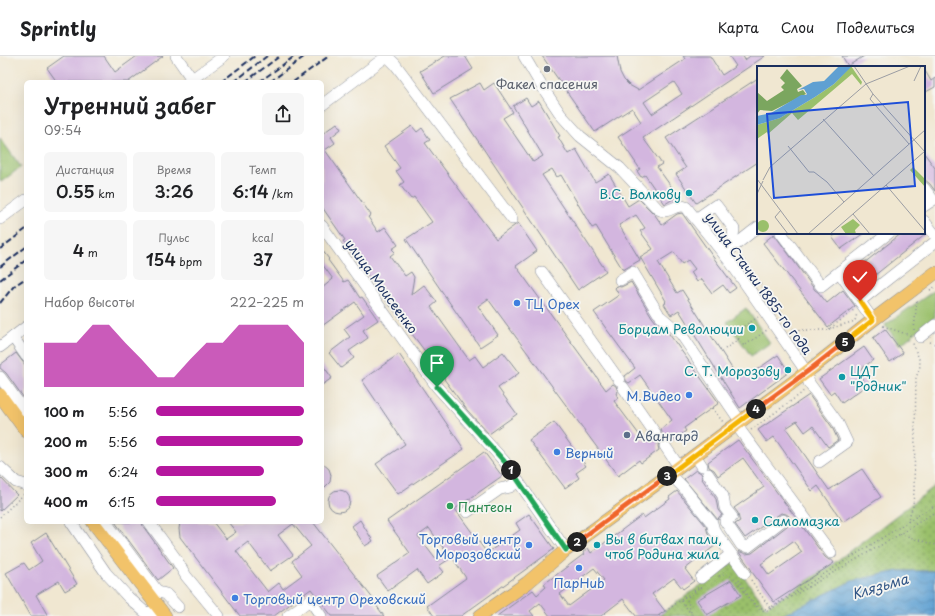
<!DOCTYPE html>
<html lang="ru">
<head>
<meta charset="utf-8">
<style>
	:root { --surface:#fff; --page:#f6f6f6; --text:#202124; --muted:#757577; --line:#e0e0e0; --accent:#b5179e }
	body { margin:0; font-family:"Playpen Sans",sans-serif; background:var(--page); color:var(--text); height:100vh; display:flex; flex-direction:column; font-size:15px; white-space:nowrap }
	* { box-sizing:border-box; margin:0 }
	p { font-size:13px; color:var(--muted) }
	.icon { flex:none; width:22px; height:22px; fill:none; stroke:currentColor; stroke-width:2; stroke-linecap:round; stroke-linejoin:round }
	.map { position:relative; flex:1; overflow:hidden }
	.sheet { position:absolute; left:24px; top:24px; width:300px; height:444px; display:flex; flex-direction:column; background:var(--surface); border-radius:6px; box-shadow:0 4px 16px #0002 }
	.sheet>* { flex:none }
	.pin { position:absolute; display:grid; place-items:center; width:34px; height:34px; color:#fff; margin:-41px -17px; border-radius:50% 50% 50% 0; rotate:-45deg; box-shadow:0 0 4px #0007 }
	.pin .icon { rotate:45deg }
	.km { position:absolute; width:20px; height:20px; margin:-10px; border-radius:50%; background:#222; color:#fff; font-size:11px; line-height:20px; text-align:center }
	.round { display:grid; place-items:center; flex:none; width:42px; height:42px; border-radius:6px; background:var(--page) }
	.head { display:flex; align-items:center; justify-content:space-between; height:68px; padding:0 20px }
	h1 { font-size:22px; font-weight:600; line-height:30px }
	.figures { display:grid; grid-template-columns:repeat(3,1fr); gap:6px; height:68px; padding:4px 20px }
	.figures div { display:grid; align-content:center; border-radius:6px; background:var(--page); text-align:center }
	.figures b { font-size:17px; font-weight:600 }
	.figures small { font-size:11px; font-weight:400 }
	.figures p { font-size:11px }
	.chart { height:112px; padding:8px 20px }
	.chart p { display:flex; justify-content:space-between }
	.chart svg { width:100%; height:72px; margin-top:4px; fill:var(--accent); opacity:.7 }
	ul { padding:0 20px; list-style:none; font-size:13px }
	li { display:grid; grid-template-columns:64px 48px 1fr; align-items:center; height:30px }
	li i { height:10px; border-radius:5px; background:var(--accent) }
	header { display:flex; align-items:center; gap:24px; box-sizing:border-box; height:56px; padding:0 20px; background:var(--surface); border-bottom:1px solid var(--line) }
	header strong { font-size:19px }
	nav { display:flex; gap:22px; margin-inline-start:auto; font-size:14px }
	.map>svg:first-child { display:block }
	.green { fill:#9ac06b; stroke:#5a7864 }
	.park { fill:url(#park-dots); stroke:#5a7864 }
	.water { fill:url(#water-waves); stroke:#3d6898 }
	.building { fill:#d3b6df; fill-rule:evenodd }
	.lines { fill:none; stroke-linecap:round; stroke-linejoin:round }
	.minor-tunnel { stroke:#c5c2ba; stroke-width:11; stroke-dasharray:11 5.5; stroke-linecap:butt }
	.minor-casing { stroke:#868b98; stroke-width:12 }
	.major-casing { stroke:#868b98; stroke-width:14 }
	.path { stroke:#868b98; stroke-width:1.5; stroke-dasharray:1 3; stroke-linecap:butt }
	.minor { stroke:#fff; stroke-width:11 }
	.major { stroke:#f2c36a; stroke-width:13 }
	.rail { stroke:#1b2f5e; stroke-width:2; stroke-dasharray:6 3; stroke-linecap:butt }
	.split-1-casing { stroke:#fff; stroke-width:8 }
	.split-2-casing { stroke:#fff; stroke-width:8 }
	.split-3-casing { stroke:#fff; stroke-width:8 }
	.split-4-casing { stroke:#fff; stroke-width:8 }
	.split-5-casing { stroke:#fff; stroke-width:8 }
	.split-6-casing { stroke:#fff; stroke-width:8 }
	.split-1 { stroke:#22a559; stroke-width:5 }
	.split-2 { stroke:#22a559; stroke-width:5 }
	.split-3 { stroke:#f0652b; stroke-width:5 }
	.split-4 { stroke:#f5b400; stroke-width:5 }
	.split-5 { stroke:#f0652b; stroke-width:5 }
	.split-6 { stroke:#f5b400; stroke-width:5 }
	.worship-dot { fill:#6b7280; stroke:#f6f6f2; stroke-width:1.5 }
	.culture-dot { fill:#0f9aa8; stroke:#f6f6f2; stroke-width:1.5 }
	.shop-dot { fill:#3f7fe0; stroke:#f6f6f2; stroke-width:1.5 }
	.service-dot { fill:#5c6f8a; stroke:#f6f6f2; stroke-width:1.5 }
	.leisure-dot { fill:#2e9e5b; stroke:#f6f6f2; stroke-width:1.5 }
	.labels { text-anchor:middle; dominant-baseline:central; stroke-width:3.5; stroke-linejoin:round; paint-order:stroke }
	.worship-label { font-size:13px; fill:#5b616d; stroke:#f6f6f2 }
	.culture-label { font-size:13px; fill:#0d838f; stroke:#f6f6f2; text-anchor:end }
	.street-label { font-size:13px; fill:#1b2f5e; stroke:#f6f6f2 }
	.shop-label { font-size:13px; fill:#366cbe; stroke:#f6f6f2; text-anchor:start }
	.service-label { font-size:13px; fill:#4e5e75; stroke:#f6f6f2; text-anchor:start }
	.leisure-label { font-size:13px; fill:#27864d; stroke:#f6f6f2; text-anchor:start }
	.water-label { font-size:14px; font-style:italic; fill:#335787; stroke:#f6f6f2 }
	.inset-road { fill:none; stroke:#9b9da3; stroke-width:1 }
	.view { fill:#1d4ed8; fill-opacity:0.15; stroke:#1d4ed8; stroke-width:2 }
	.inset-edge { fill:none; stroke:#1b2f5e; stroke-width:2 }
</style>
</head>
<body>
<header>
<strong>Sprintly</strong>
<nav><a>Карта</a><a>Слои</a><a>Поделиться</a></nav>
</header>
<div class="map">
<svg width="935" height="560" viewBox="0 0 935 560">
	<defs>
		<pattern id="park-dots" width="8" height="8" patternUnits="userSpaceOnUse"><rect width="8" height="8" fill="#9ac06b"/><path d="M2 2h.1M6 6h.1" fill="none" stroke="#7d9c5b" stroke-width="1.8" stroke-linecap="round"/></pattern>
		<pattern id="water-waves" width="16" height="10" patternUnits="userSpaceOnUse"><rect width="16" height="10" fill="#5fa0d2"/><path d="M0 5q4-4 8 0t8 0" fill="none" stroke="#4e83ae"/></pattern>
	</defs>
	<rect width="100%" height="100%" fill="#f6f6f2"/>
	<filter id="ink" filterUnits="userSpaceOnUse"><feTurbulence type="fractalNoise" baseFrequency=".025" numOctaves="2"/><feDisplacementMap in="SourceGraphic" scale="8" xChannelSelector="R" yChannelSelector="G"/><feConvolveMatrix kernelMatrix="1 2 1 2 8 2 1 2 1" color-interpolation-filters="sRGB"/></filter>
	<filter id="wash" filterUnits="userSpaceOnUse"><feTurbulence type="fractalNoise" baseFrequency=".012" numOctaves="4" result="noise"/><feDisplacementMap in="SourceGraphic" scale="16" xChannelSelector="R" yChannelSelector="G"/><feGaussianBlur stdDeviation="0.9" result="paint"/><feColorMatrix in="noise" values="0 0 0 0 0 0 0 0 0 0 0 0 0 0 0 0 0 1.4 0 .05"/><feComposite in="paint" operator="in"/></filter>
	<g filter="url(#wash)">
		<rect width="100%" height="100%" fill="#f0e7d1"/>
		<g class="green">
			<path d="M0,82L21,111L1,126L0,125Z"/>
			<path d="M935,234V261L900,289L885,269Z"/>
			<path d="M746,252L770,287L751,300L727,266Z"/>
		</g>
		<path class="park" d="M935,430V515H898L852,525L781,560H658L733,506L766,551L834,507Z"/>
		<path class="water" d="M898,515H935V560H781L852,525Z"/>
		<g id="blocks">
			<g class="building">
				<path d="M64,0H104L115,16L137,0H163L128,26H57L47,12Z"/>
				<path d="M445,0H465L473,13L434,37L420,15Z"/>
				<path d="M542,0H617L620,16L624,24L629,29L638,34L685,3L683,0H710L722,19L736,10L729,0H743L745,4L750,0H765L643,82L662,108L657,111L678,140L665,148L645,119L641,121L637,115L640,113L618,81L641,66L632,52L595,76ZM674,26L682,38L652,58L644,46Z"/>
				<path d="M842,0H864L848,10Z"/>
				<path d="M924,13L931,25L935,22V31L924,37Z"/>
				<path d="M758,22V106L696,147L676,118L686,112L666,82Z"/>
				<path d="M480,27L484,34L494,27L513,56L503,62L533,106L543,100L513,50L526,42L531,50L539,45L560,80L558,81L568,98L576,93L595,126L609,118L628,150L639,143L655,159L662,169L677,158L682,157L713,201L736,232L729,237L723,229L712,237L702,223L697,226L691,216L695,213L688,204L682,208L674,196L658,206L677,237L682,234L738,322L746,316L749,319L778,299L789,316L740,352L679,254L671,259L664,248L666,247L665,246L666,245L640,201L653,193L640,175L645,172L636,159L619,169L640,204L623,214L596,170L592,172L561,119L557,121L552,113L542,119L606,215L578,234L450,43Z"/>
				<path d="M337,67L341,73L331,81L335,87L325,94L371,159L368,161L378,176L385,171L398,189L392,193L395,196L390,200L405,220L411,216L414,221L411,239L424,229L437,246L431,251L469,304L475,300L483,311L503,296L519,317L498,332L517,358L489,378L467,354L444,323L445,322L391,250H390L343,185L345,184L322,151V78Z"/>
				<path d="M412,70L417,76L422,72L430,84L425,87L496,183L518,167L537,195L516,210L606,334L613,328L616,330L618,336L616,337L618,342L614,345L644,385L649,381L652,383L655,384L659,382L661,380L662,377L661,373L672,364L640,319L629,327L626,325L625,320L635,312L594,256L619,239L615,232L617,230L621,231L631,226L652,261L656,266L667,275L719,347L684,372L686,375L670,386L668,384L665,383L661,384L659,387L658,390L659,394L641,407L639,404L618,420L488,243L478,250L498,279L480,291L406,183L432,166L414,141L411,143L400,129L404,126L396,115L400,112L384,90Z"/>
				<path d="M924,97L935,112V135L930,128L924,123Z"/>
				<path d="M924,176L926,178L859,232L849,219L902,177Z"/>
				<path d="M838,177H864L841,193L832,181Z"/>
				<path d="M774,178L815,234L818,236L827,247L843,234L855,250L828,271L763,187Z"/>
				<path d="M322,194L329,203L328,204L344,226L348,224L360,242L362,241L378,264L363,274L368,282L349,295L354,302L341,312L329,297L350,281L344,273L364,259L355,246L322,270V232L333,223L322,208Z"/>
				<path d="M885,273L903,297L890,306L873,282Z"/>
				<path d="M864,291L873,304L857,316L867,329L842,347L834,335L830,338L819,323Z"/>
				<path d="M16,297L26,310V345L6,317L0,312V309Z"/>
				<path d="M399,298L464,393L398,438L376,408L405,388L362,324Z"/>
				<path d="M322,308L332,322L322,329Z"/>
				<path d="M809,339L832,371L838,384L828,391L813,370L805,376L797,365L786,372L829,434L862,413L881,441L843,466L818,430L812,435L774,381L767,386L758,374Z"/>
				<path d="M554,366L586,410L576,417L579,422L565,432L529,384Z"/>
				<path d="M738,384L825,501L829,504H832L834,507L774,546L752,516L751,513L738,495L746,498L752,497L787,470L790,466V463L789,460L786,458L781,457L745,482L735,468L740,465L739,463L738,457L734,452L764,431L743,402L718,420L714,414L709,411L708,406ZM793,485L802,496L769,519L761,508Z"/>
				<path d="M484,396L502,420L455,453L487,497L520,474L516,467L529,458L554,493L461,560H434L427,550L466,522L452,501L439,510L444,516L427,528L417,514L388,535L377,520L410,497L387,465ZM429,472L447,497L437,505L418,480Z"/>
				<path d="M322,407L329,413L331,419L330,426L322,434Z"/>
				<path d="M696,414L701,417L703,422L702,423L716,443L718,454L722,459L719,461L718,464L684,423Z"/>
				<path d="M0,421L17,439L0,455Z"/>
				<circle cx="339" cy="445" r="11"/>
				<path d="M677,435L706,470L708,478L716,489L685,513L694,525L683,533L674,522L652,538L665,555L658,560H636L623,543L601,560H550L540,547L530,555L534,560H497L533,534L537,539L546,531L544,528L584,498L583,496L588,492L591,497L642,459L644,462L670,443L669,441ZM594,512L604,524L569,550L560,538Z"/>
				<path d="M360,464L373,485L365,490L352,470Z"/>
				<path d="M115,466H142L143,470L173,512L158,524Z"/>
				<path d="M180,466H213L226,483L236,476L228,466H313L374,544L373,545L384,560H332L311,533L274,560H240L180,481L179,473ZM293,468L311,490L292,505L302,519L283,533L279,527L268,536L236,495L248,486L270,515L293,499L278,479Z"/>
				<path d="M46,477L77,528L65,535L59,525L36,539L48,560H31L6,517L24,507L29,514L42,505L31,487Z"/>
				<path d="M731,524L741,539L707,559L697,544Z"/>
			</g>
		</g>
	</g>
	<g filter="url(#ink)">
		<use href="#blocks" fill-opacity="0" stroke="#868b98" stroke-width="1"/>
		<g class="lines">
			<path class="minor-tunnel" d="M655,377L665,390"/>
			<g class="minor-casing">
				<g id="minor">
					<path d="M176,0L192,23"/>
					<path d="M387,0L395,8L512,163"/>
					<path d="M524,0L541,29L561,59L580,80L620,112L658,153C670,160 674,146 686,151L731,207L801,308L806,316L809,327L838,367L847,386L819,406"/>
					<path d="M188,26L224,0"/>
					<path d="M322,49L387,0"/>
					<path d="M924,132L933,144L924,150"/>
					<path d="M0,163L26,144"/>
					<path d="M696,163L716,149L734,173L732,187L734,190"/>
					<path d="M924,165L935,179"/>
					<path d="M322,170L437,331L504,405L566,494"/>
					<path d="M781,177L821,230L889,177"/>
					<path d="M729,194L758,171"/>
					<path d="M542,216L619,324"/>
					<path d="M839,216L873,264"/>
					<path d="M620,224L633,216L658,257"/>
					<path d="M860,245L935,186"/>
					<path d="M661,261L681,278L740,365V374L831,497"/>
					<path d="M13,281L26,300"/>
					<path d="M920,281L935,269"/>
					<path d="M0,291L26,271"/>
					<path d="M0,321L26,357"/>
					<path d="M623,331L655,377"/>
					<path d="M665,390L679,411"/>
					<path d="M695,399L702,410"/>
					<path d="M0,411L16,426L26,429"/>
					<path d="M670,418L683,431L712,467L714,474L745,517"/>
					<path d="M708,418L723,440L725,452L732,461L725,465L741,489L748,491L783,464"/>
					<path d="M467,456L500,433L510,431L518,425"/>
					<path d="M71,466L106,517L128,541L146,557L152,556H161"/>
					<path d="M106,466L158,536L166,538L178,551"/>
					<path d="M149,466L176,503L186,520L219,560"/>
					<path d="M701,522L731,498"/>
					<path d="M288,560L310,544L321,560"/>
				</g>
			</g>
			<g class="major-casing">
				<g id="major">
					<path d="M0,339L26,375"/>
					<path d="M93,466L165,560"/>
					<path d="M480,560L527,527L566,494L670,418L812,312L873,264L935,217"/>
				</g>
			</g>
			<g class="path">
				<path d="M739,198L805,289L806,299"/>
				<path d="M930,234L935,231"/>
				<path d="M883,270L912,280"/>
				<path d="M829,273L855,265L857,257"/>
				<path d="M795,274H828L855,253"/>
				<path d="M914,274L917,244"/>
				<path d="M739,283L734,277L758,261"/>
				<path d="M930,286L935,288"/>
				<path d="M725,293L739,283L744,290L767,274"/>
				<path d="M712,352L723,366"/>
				<path d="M751,374L802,337L804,334"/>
				<path d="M0,461L24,438"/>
				<path d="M908,466L909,461L913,450L914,434L916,322C917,318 920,313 920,309C920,301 914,294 913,287"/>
				<path d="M900,478L935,489"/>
				<path d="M719,520L727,518C730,520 733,521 735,523C744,533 753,555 767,555L900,478L935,456"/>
				<path d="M739,524C745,534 754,554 768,553L930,452L935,450"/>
				<path d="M751,524L770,552"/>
				<path d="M681,544L699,531"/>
				<path d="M659,560L681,544L691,558"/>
				<path d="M692,560L687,543L689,540L702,531"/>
			</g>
			<use href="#minor" class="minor"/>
			<use href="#major" class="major"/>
			<g class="rail">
				<path d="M221,26L255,0"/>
				<path d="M234,26L267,0"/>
				<path d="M245,26L280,0"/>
				<path d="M259,26L295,0"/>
				<path d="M270,26L305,0"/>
				<path d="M293,26L329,0"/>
				<path d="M0,193L26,173"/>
				<path d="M0,211L26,191"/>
				<path d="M0,224L26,204"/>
				<path d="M0,247L14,230L26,222"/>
			</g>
		</g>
	</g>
	<g class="lines" filter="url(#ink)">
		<g class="split-1-casing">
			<path id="split-1" d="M437,331L504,405L511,414"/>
		</g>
		<g class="split-2-casing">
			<path id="split-2" d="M511,414L566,494L577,486"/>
		</g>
		<g class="split-3-casing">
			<path id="split-3" d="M577,486L667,420"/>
		</g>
		<g class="split-4-casing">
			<path id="split-4" d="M667,420L756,353"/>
		</g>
		<g class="split-5-casing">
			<path id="split-5" d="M756,353L812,312L845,286"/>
		</g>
		<g class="split-6-casing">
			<path id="split-6" d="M845,286L873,264L860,245"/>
		</g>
		<use href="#split-1" class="split-1"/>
		<use href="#split-2" class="split-2"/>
		<use href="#split-3" class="split-3"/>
		<use href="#split-4" class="split-4"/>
		<use href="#split-5" class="split-5"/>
		<use href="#split-6" class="split-6"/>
	</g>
	<circle class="worship-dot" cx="547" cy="13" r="4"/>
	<g class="culture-dot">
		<circle cx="689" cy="137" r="4"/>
		<circle cx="752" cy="272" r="4"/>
		<circle cx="788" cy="314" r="4"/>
		<circle cx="842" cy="321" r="4"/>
		<circle cx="755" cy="464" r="4"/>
		<circle cx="597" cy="489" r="4"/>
	</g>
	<g class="shop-dot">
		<circle cx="517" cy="247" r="4"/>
		<circle cx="689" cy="339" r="4"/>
		<circle cx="557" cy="396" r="4"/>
		<circle cx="529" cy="489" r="4"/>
		<circle cx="579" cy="512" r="4"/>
		<circle cx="235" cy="542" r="4"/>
	</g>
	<circle class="service-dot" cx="627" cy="379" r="4"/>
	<circle class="leisure-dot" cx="450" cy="450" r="4"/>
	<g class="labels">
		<g class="worship-label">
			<text x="547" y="27">Факел спасения</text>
		</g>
		<g class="culture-label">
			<text x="681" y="137">В.С. Волкову</text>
			<text x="744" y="272">Борцам Революции</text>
			<text x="780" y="314">С. Т. Морозову</text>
			<text x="850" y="314" text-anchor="start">ЦДТ<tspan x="850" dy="15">"Родник"</tspan></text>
			<text x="763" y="464" text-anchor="start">Самомазка</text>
			<text x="605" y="482" text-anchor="start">Вы в битвах пали,<tspan x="605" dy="15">чтоб Родина жила</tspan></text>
		</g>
		<g class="street-label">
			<text transform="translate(759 227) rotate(54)">улица Стачки 1885-го года</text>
			<text transform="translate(382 230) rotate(54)">улица Моисеенко</text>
		</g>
		<g class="shop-label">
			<text x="525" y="247">ТЦ Орех</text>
			<text x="681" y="339" text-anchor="end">М.Видео</text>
			<text x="565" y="396">Верный</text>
			<text x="521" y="482" text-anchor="end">Торговый центр<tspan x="521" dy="15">Морозовский</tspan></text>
			<text x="579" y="526" text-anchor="middle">ПарHub</text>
			<text x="243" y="542">Торговый центр Ореховский</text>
		</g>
		<g class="service-label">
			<text x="635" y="379">Авангард</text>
		</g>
		<g class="leisure-label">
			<text x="458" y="450">Пантеон</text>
		</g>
		<g class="water-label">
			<text transform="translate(880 530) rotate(-16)">Клязьма</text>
		</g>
	</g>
	<g transform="translate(757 10)">
		<rect width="168" height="168" fill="#f0e7d1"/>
		<path d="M156,101L168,113V121L153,104ZM96,153L103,159L98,164L99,168H89L84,161Z" fill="#9ac06b"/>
		<path d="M30,3L45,20L40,23L41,26L46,24L49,28L15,45L3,44L0,48V26L10,35L27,24L24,21L28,17L23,12Z" fill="#7ba65f"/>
		<path d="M94,0L105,16L104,19L95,8L41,54L35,47L11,68L10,66L0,73V59L23,52L58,31L77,18ZM0 160a6 6 0 1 1 12 0a6 6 0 1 1-12 0Z" fill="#9ac06b"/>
		<path d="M82,0H95L77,18L58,31L23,52L0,59V50L14,47L44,29H49L50,28L47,23L41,24L56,16L67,15Z" fill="#5fa0d2"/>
		<path class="inset-road" d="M97,0L116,28L168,86M157,15L164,0M109,18L153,0M116,28L113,33L152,78M66,53L117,110M31,80L52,106H57L70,116L87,136M0,113L41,168M6,114L13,101L109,18M129,119L168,165M0,128L6,115M24,144L18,151L31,168M96,148L113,168M51,168L168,64M73,168L168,85"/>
		<path class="view" d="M151,36L158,120L17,132L10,48Z"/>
		<rect width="168" height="168" class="inset-edge"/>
	</g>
</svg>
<div class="pin" style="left:437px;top:331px;background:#1e9e55"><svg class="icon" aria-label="arrive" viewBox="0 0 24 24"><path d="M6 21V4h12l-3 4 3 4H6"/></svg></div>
<div class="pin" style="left:860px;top:245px;background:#d93025"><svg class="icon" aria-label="check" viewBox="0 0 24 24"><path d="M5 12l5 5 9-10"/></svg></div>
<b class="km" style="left:511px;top:414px">1</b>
<b class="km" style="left:577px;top:486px">2</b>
<b class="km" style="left:667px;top:420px">3</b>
<b class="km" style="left:756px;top:353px">4</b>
<b class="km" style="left:845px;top:286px">5</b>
<section class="sheet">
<div class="head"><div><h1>Утренний забег</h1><p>09:54</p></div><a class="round"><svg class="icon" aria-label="share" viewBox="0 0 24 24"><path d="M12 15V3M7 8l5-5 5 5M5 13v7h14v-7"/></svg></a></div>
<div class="figures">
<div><p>Дистанция</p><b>0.55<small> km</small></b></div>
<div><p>Время</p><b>3:26</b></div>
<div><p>Темп</p><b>6:14<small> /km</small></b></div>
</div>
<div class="figures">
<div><b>4<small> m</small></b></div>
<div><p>Пульс</p><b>154<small> bpm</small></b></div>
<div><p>kcal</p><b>37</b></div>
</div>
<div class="chart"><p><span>Набор высоты</span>222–225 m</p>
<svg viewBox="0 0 160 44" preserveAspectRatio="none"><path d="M0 44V17L10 17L20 17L30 6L40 6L50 17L60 27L70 38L80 38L90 27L100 17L110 17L120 6L130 6L140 6L150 6L160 17V44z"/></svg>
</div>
<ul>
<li><b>100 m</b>5:56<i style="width:100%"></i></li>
<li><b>200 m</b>5:56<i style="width:99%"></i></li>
<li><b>300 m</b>6:24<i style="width:73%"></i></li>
<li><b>400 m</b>6:15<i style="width:81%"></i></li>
</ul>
</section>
</div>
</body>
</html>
